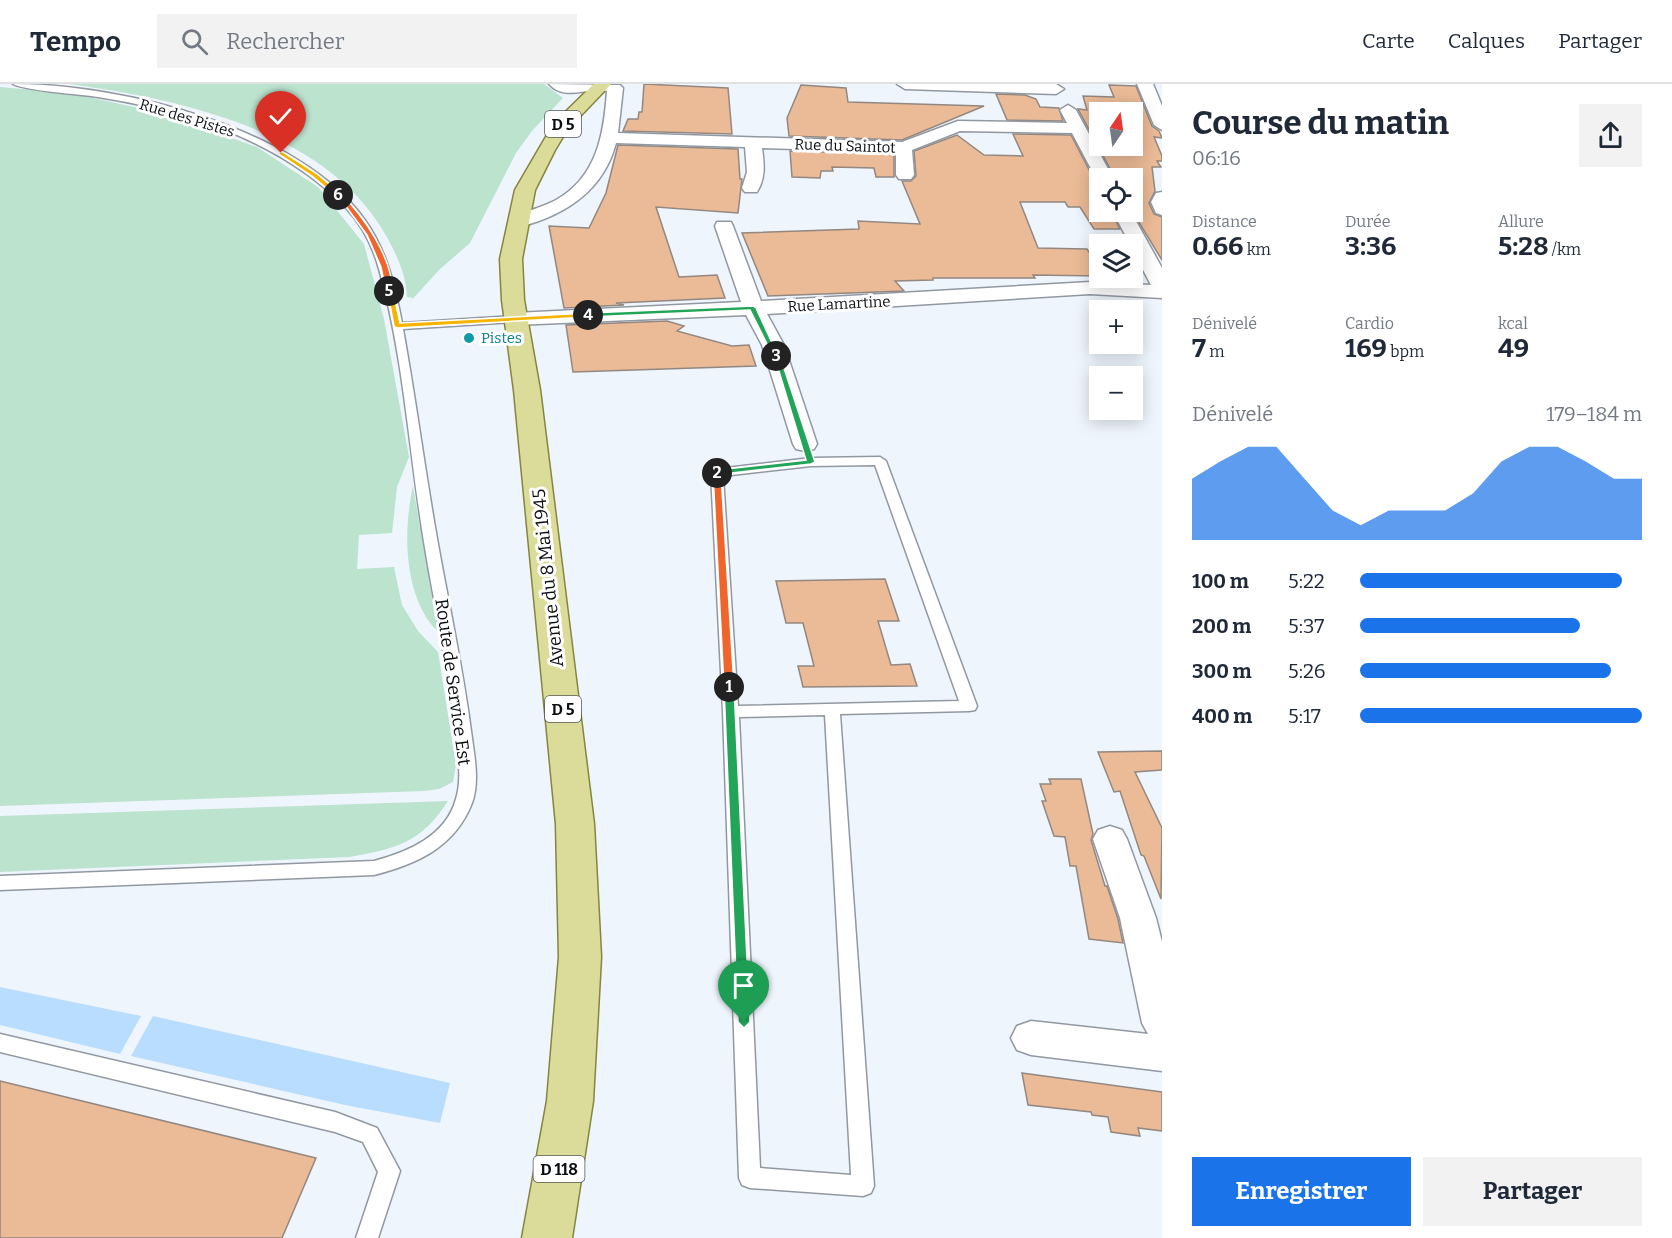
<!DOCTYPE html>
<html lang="fr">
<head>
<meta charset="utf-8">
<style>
	:root { --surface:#fff; --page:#f2f2f3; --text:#1f2937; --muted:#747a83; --line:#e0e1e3; --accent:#1a73e8 }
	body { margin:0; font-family:Bitter,serif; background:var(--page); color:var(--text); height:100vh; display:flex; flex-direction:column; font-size:22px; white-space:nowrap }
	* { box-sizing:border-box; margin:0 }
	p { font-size:20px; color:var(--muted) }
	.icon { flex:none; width:33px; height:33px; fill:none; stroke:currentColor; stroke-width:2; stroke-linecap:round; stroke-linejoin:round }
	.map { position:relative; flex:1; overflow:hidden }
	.drawer { display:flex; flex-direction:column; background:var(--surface); width:510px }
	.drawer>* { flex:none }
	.needle { width:39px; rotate:13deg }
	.fabs { position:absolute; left:1089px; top:18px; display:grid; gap:12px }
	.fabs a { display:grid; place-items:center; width:54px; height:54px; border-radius:0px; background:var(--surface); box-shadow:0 3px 15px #0003; font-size:30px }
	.pin { position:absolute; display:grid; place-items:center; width:51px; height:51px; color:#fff; margin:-62px -26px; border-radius:50% 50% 50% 0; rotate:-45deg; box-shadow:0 0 6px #0007 }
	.pin .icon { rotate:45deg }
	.km { position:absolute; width:30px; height:30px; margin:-15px; border-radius:50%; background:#222; color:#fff; font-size:16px; line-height:30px; text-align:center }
	.round { display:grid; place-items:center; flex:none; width:63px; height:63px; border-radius:0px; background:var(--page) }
	.overview { display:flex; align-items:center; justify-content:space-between; height:102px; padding:0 30px }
	h1 { font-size:33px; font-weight:700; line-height:45px }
	.stats { display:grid; grid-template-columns:repeat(3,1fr); gap:9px; height:102px; padding:6px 30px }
	.stats div { display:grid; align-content:center }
	.stats b { font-size:26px; font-weight:700 }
	.stats small { font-size:16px; font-weight:400 }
	.stats p { font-size:16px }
	.chart { height:168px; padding:12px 30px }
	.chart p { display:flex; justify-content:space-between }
	.chart svg { width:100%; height:108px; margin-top:6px; fill:var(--accent); opacity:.7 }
	.cta { display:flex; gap:12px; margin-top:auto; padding:12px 30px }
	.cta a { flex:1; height:69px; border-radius:0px; background:var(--accent); color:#fff; font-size:24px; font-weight:700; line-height:69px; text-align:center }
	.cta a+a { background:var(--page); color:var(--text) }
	ul { padding:0 30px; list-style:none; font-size:20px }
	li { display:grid; grid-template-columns:96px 72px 1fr; align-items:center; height:45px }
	li i { height:15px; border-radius:8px; background:var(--accent) }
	header { display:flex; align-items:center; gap:36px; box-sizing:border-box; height:84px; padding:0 30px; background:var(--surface); border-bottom:2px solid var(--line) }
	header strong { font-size:28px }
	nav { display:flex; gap:33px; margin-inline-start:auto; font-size:21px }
	.search { width:420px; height:54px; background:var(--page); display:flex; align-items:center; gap:15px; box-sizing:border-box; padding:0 21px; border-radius:0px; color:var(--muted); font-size:22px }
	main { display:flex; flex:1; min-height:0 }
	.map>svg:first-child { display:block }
	.green { fill:#bbe3ce }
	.water { fill:#b8ddfe }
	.building { fill:#ebba96; stroke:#928881; stroke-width:1.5; fill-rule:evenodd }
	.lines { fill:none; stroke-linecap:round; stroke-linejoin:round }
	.lane-casing { stroke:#9298a2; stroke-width:3 }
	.street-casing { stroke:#9298a2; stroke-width:3 }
	.primary-casing { stroke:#84853f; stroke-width:3 }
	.lane { fill:#fff; fill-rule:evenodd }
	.street { fill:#fff; fill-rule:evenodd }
	.primary { fill:#dcdc9a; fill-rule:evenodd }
	.split-1 { fill:#22a559; stroke:#fff; stroke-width:1.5 }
	.split-2 { fill:#f0652b; stroke:#fff; stroke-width:1.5 }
	.split-3 { fill:#22a559; stroke:#fff; stroke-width:1.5 }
	.split-4 { fill:#22a559; stroke:#fff; stroke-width:1.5 }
	.split-5 { fill:#f5b400; stroke:#fff; stroke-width:1.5 }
	.split-6 { fill:#f0652b; stroke:#fff; stroke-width:1.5 }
	.split-7 { fill:#f5b400; stroke:#fff; stroke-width:1.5 }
	.culture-dot { fill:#0f9aa8; stroke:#fff; stroke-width:2 }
	.labels { text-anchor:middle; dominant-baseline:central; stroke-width:6; stroke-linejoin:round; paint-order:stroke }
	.far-street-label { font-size:15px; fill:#0c0f12; stroke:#fff }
	.far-culture-label { font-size:15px; fill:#0d838f; stroke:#fff; text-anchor:start }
	.shield { fill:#fff; stroke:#555759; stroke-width:1.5 }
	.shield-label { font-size:16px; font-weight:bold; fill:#0c0f12 }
	.street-label { font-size:18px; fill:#0c0f12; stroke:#fff }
</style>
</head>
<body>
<header>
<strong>Tempo</strong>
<div class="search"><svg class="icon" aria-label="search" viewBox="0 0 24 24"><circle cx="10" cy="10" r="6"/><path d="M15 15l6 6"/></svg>Rechercher</div>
<nav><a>Carte</a><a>Calques</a><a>Partager</a></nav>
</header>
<main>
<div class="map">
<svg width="1162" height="1154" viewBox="0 0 1162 1154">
	<rect width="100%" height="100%" fill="#eff5fd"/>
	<g class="green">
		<path d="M69,0H544L563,14L532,47L516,69L470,159L439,186L409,219L413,214L407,213C406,192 399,176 389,157C333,48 181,15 69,0Z"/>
		<path d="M0,3L70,9L166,30L257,63L318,103L364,160L384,235L409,373L397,403L392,449L359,451L357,485L394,483L402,521L418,547L438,568L456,681L453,698L439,705L424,707L0,722Z"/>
		<path d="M413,402L438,548C403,513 403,447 413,402Z"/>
		<path d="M448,717C422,758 396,765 349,773L0,788V732Z"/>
	</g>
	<g class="water">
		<path d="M0,903L141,932L120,970L0,941Z"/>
		<path d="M153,932L450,999L440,1039L345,1021L131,972Z"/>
	</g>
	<g class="building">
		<path d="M644,0L728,4L732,50L623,47L628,35H638L639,28H642Z"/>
		<path d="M801,1L846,4L848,18L984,22L902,56L789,52L787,34Z"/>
		<path d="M1109,1L1136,2L1152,42L1159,47L1162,54L1154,53L1162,72V77H1157L1161,83H1152L1155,107L1149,119L1154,130L1162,133V176L1132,127V94H1115L1078,25L1087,26L1083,12L1114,13ZM1100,28H1132V62H1100Z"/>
		<path d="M996,10L1025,11L1036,15L1040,23L1059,24L1063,37L1007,36Z"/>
		<path d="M1013,50L1071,51L1096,99H1100V128H1111L1120,145H1094L1080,123H1068L1065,118H1020L1038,164L1087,165L1100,184V192L1033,191L1035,194H933V196L895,197L904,207L768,212L742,149L859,145L858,137L920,140L902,97H911L916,92L914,67L957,51L984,71L1023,72Z"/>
		<path d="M618,61L738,65L740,95H742L738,129L656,123L679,193L717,191L725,214L616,219L624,221L564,224L549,142L589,144L606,109Z"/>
		<path d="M790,67L894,70V93H876L874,84L832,83L833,87H821L820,94L792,93Z"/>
		<path d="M667,237L684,242L677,247L732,262L749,261L756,282L573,288L566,241Z"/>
		<path d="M885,495L899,537H878L891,581L910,580L917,602L803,603L798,582H814L803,539H786L776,497Z"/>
		<path d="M1162,667V686L1135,688L1162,744L1161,815L1144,772L1141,771L1120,707L1114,708L1098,668Z"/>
		<path d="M1049,695H1081L1093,750L1091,756L1105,802H1107L1118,835L1123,859L1089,855L1076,782H1070L1065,753L1054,752L1042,717H1046L1040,700H1051Z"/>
		<path d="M1022,989L1162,1008V1047L1138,1044L1140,1052L1111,1048L1108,1033L1092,1031L1091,1028L1028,1021Z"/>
		<path d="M0,997L316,1074L282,1154H0Z"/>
	</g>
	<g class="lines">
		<g class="lane-casing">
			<g id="lane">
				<path d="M13,0C121,0 300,44 365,136C387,167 395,202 402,239L515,232L520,235L515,238L403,245C416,316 425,388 438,460C449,522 463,584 471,647C474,670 480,697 472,719C455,763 417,780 374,791L0,806V792L374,777C408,768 446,752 456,715C463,693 457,667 455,645C448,582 434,520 424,458C409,368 404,273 379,185C373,163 362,141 346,124C282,57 187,27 98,13C80,10 26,7 13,0Z"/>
				<path d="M880,373L886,377L977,622L975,626L969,627L840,630L874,1102L871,1109L863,1112L750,1104L742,1101L739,1094L723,628L711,389L717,385L811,374ZM875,381L959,617L738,622L723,392L811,382ZM825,631L851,1091L760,1084L739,633Z"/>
				<path d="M0,950L335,1028L377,1044L400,1087L378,1154H356L378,1088L363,1058L335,1048L0,968Z"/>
			</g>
		</g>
		<g class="street-casing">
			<g id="street">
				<path d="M549,0L620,1L623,4L618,49L902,58L958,37L1067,39L1060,26L1068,21L1076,26L1113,94H1100L1098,98L1072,49L960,47L912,66L914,91L911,95H899L896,91V68L762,64C764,79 766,94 757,108H745L742,104L747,88L745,63L616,59C603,107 566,131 519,143L512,141L510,137L512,133C527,127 543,123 556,116C597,93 604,50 607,7C588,2 565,18 549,0Z"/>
				<path d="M897,0H1056L1064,5L1056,10L905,5Z"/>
				<path d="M1137,0H1153L1162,22V46L1154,41Z"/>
				<path d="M1162,108V131L1156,129L1151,118L1156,109Z"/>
				<path d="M1113,128H1131L1162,184V214L1090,210L767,230L784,261L817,360L814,365L805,367L796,365L793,360L762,261L746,231L515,241L508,239L504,235L508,231L515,229L741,218L715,142L717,138H731L733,142L761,217L1090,198L1151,201L1132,165V160H1130Z"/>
				<path d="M1110,742L1122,746L1127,755L1156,834L1162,858V987L1031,971L1017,966L1011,954L1017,942L1031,937L1148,950L1142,939L1120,834L1093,755L1098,746Z"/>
			</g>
		</g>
		<g class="primary-casing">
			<path id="primary" d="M594,0H611L567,46L555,66L535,106L522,175L524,216L540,306L594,740L601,873L593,1017L572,1154H522L547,1017L559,873L556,740L514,306L502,216L500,175L515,106L554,39Z"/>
		</g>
		<use href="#lane" class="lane"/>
		<use href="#street" class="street"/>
		<use href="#primary" class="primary"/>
	</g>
	<path class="split-1" d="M729,600L734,603L750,938L744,944L738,938L724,603Z"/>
	<path class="split-2" d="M717,386L721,389L734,603L729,607L724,603L713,389Z"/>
	<path class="split-3" d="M774,271L780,272L815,378L811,380L714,391V387L717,386L806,376Z"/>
	<path class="split-4" d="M753,222L756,224L779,274L773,272L750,226L588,233L584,231L588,229Z"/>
	<path class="split-5" d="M387,205L393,207L400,239L588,229L591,231L588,233L397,244L394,242Z"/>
	<path class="split-6" d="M336,109H340C363,131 394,176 392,208L386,207L381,183L367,151Z"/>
	<path class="split-7" d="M279,68H283L316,89L340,109V112H336L312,92L279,70Z"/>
	<circle class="culture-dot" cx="469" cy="254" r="6"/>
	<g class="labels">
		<g class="far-street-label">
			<text transform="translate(187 34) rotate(17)">Rue des Pistes</text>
			<text transform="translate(845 62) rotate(2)">Rue du Saintot</text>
			<text transform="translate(839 220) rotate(-3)">Rue Lamartine</text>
		</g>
		<g class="far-culture-label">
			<text x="481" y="254">Pistes</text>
		</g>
		<g class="shield">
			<rect x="545" y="27" width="36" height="26" rx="4.5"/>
			<rect x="545" y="612" width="36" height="26" rx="4.5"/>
			<rect x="533.5" y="1072" width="51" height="26" rx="4.5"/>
		</g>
		<g class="shield-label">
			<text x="563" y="40">D 5</text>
			<text x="563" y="625">D 5</text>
			<text x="559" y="1085">D 118</text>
		</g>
		<g class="street-label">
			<text transform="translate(548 494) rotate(-96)">Avenue du 8 Mai 1945</text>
			<text transform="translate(453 598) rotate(82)">Route de Service Est</text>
		</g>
	</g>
</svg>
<div class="fabs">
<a><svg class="needle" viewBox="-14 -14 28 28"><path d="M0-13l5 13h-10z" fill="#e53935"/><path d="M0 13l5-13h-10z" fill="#747a83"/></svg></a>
<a><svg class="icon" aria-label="locate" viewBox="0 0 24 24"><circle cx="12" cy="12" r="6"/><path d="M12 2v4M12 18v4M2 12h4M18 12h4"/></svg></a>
<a><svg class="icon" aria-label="layers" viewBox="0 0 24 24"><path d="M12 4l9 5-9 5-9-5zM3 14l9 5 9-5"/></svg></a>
<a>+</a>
<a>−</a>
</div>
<div class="pin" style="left:744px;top:938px;background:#1e9e55"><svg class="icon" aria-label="arrive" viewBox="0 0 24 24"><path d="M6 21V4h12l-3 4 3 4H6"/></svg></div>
<div class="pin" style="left:281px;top:69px;background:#d93025"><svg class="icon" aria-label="check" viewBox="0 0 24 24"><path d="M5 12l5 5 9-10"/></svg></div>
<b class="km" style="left:729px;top:603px">1</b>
<b class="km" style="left:717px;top:389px">2</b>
<b class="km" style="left:776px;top:272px">3</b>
<b class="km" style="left:588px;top:231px">4</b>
<b class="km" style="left:389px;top:207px">5</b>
<b class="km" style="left:338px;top:111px">6</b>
</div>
<section class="drawer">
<div class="overview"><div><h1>Course du matin</h1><p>06:16</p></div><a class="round"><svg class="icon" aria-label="share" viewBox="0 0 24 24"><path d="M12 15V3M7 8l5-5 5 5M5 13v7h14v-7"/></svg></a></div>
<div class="stats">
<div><p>Distance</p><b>0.66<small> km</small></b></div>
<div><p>Durée</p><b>3:36</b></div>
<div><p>Allure</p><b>5:28<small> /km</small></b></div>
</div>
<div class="stats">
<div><p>Dénivelé</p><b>7<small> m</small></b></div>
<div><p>Cardio</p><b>169<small> bpm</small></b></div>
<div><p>kcal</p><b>49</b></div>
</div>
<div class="chart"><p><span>Dénivelé</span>179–184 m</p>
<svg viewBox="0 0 160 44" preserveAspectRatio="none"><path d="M0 44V19L10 12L20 6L30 6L40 19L50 32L60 38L70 32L80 32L90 32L100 25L110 12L120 6L130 6L140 12L150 19L160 19V44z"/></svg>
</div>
<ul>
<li><b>100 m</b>5:22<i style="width:93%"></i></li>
<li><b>200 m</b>5:37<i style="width:78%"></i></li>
<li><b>300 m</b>5:26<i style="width:89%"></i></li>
<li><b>400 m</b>5:17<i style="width:100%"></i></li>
</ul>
<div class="cta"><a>Enregistrer</a><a>Partager</a></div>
</section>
</main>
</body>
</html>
